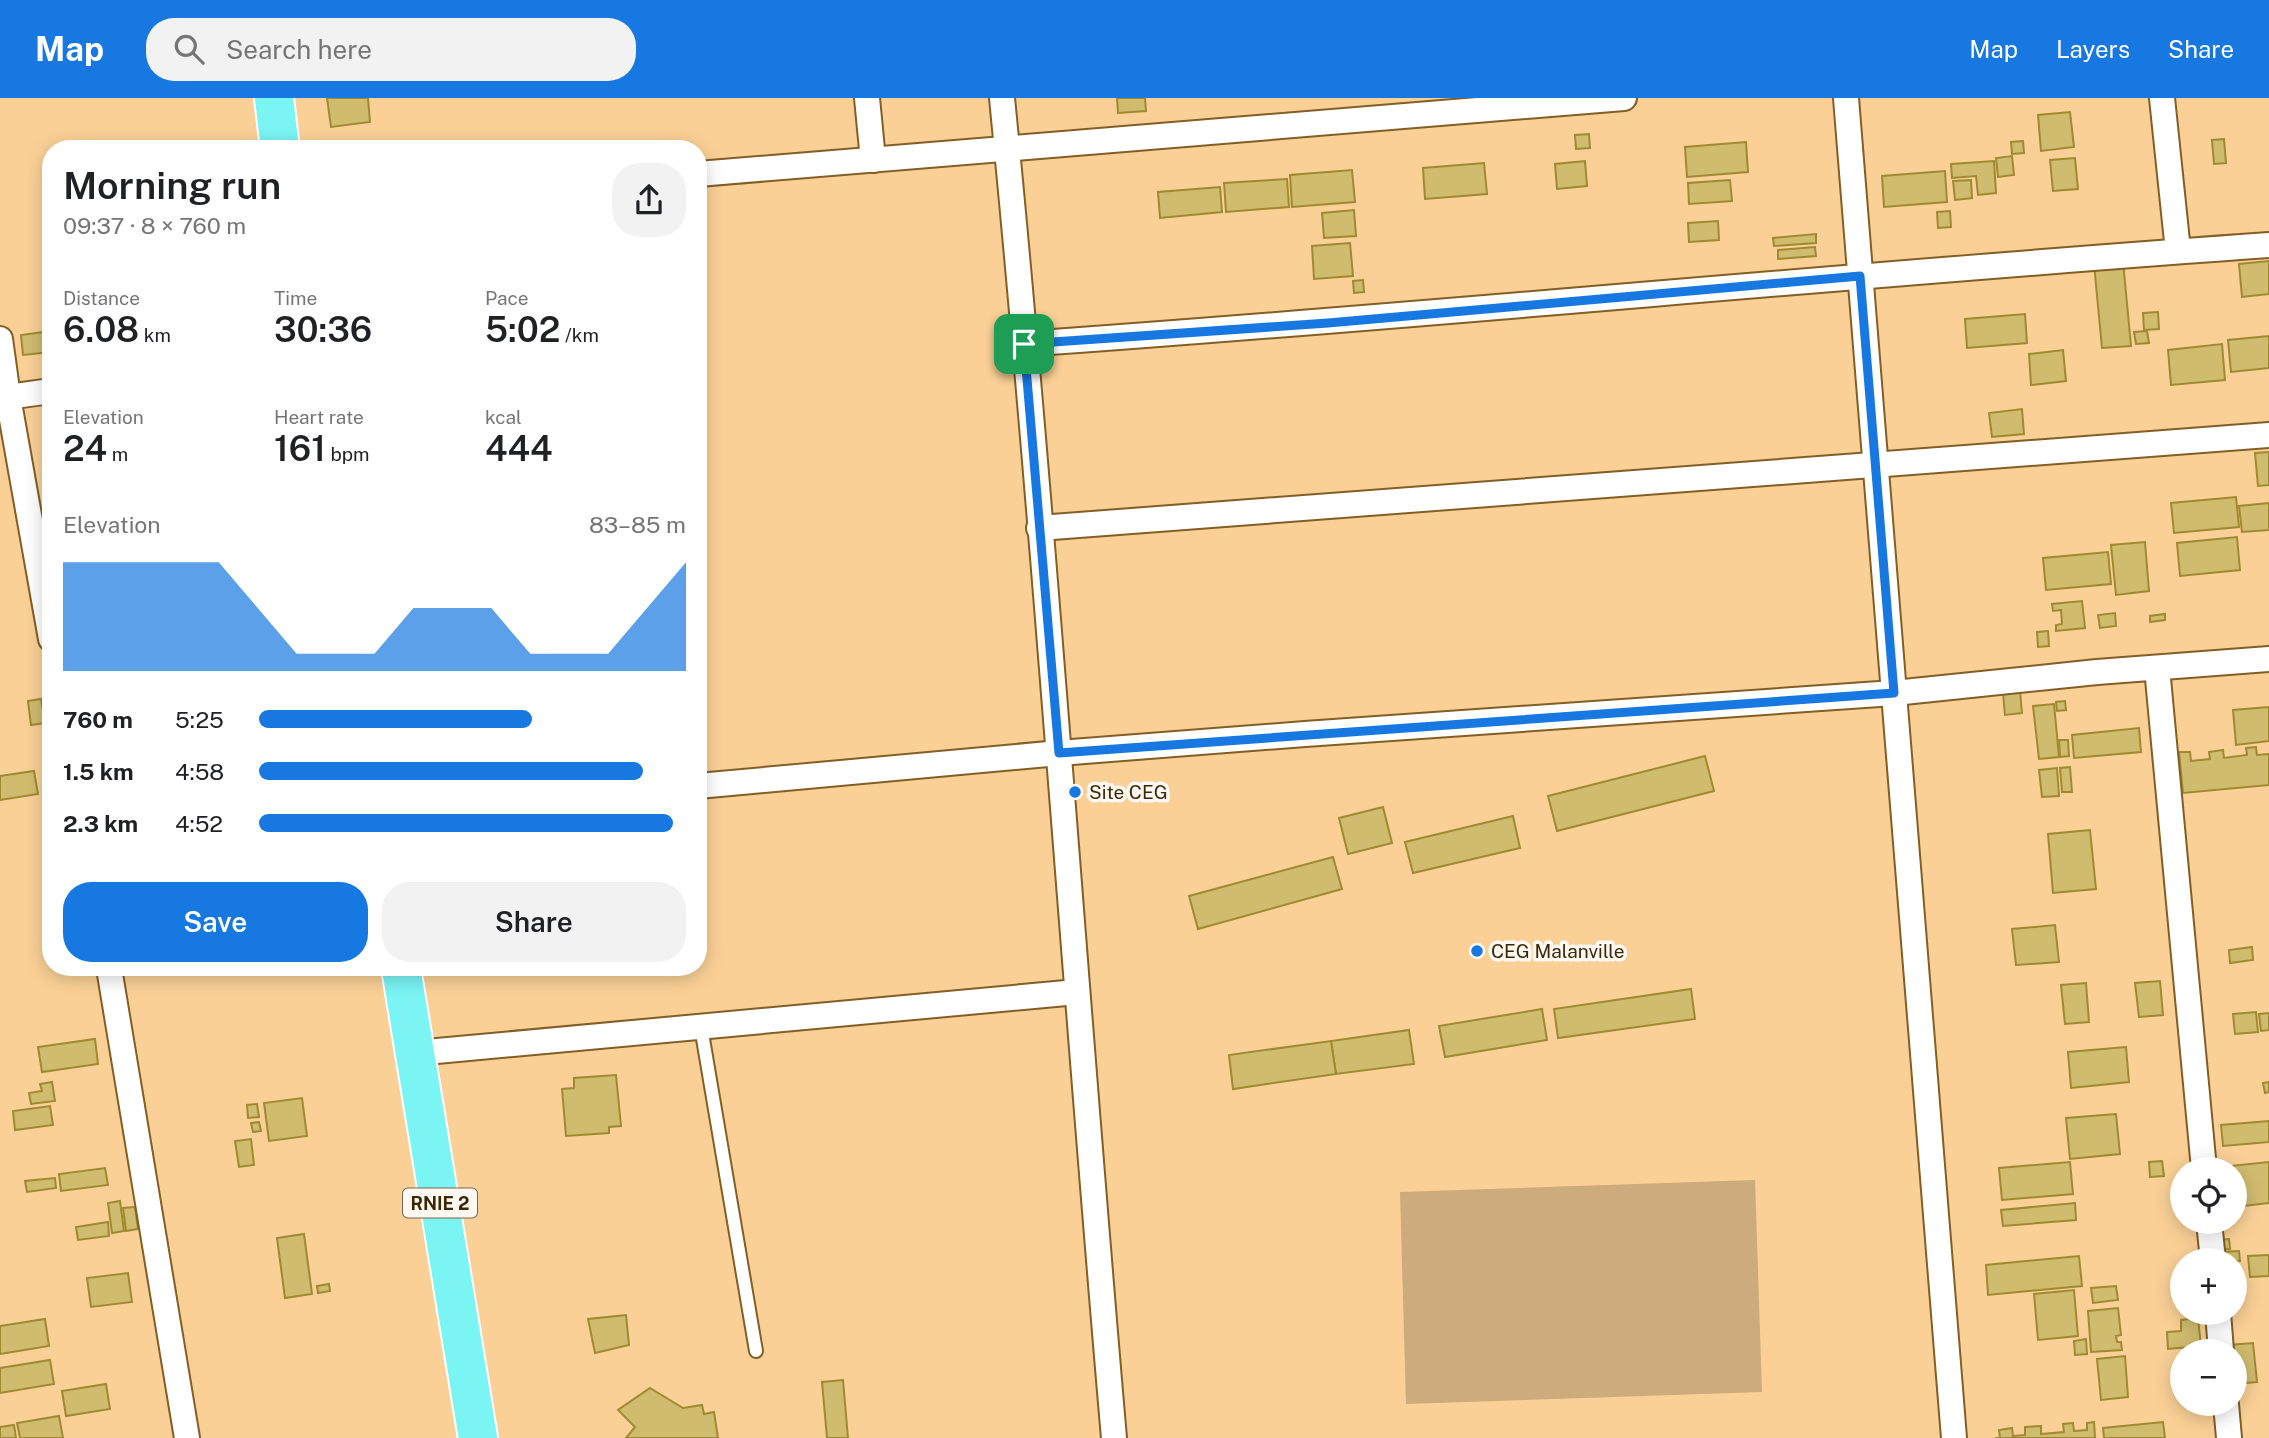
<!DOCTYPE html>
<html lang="en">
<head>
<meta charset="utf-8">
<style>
	:root { --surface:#fff; --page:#f2f2f2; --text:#202124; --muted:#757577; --accent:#1678e0 }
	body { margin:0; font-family:"Public Sans",sans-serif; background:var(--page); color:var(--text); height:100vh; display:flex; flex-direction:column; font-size:26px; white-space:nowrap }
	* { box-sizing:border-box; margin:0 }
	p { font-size:23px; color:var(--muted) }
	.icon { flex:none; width:38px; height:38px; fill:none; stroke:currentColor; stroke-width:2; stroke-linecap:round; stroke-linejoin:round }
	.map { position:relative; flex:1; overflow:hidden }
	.sheet { position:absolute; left:42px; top:42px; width:665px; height:836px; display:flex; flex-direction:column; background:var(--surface); border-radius:28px; box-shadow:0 4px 18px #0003 }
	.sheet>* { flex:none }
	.fabs { position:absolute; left:2170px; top:1059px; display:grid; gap:14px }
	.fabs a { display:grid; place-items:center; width:77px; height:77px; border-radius:50%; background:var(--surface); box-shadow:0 4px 18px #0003; font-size:35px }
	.pin { position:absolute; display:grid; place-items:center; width:60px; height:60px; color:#fff; margin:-30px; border-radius:14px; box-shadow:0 4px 10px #0006 }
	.round { display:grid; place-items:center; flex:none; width:74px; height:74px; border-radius:28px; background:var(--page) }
	.summary { display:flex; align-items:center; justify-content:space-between; height:119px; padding:0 21px }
	h1 { font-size:38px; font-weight:600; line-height:52px }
	.metrics { display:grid; grid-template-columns:repeat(3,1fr); gap:10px; height:119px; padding:7px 21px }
	.metrics div { display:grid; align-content:center }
	.metrics b { font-size:35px; font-weight:600 }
	.metrics small { font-size:19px; font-weight:400 }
	.metrics p { font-size:19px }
	.chart { height:196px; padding:14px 21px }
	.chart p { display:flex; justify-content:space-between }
	.chart svg { width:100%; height:126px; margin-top:7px; fill:var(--accent); opacity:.7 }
	.cta { display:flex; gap:14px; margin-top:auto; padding:14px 21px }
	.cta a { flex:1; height:80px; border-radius:28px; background:var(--accent); color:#fff; font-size:28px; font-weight:600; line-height:80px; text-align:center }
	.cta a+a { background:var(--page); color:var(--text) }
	ul { padding:0 21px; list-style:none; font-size:23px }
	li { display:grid; grid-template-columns:112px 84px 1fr; align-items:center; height:52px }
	li i { height:18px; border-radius:9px; background:var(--accent) }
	header { display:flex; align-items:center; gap:42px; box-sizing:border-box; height:98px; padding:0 35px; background:var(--accent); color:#fff }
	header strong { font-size:33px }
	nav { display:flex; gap:38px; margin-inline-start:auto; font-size:24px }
	.search { width:490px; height:63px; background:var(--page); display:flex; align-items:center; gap:18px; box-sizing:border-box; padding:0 24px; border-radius:28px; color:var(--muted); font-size:26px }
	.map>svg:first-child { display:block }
	.green { fill:#cdab7c }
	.building { fill:#d0bc6f; stroke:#9f8a31; stroke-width:2 }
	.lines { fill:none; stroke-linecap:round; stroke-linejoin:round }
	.lane-casing { stroke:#835e25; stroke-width:16 }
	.street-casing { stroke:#835e25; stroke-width:28 }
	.primary-casing { stroke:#fff; stroke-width:42 }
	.lane { stroke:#fff; stroke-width:12 }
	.street { stroke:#fff; stroke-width:24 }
	.primary { stroke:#7bf4f4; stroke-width:38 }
	.route-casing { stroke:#fff; stroke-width:14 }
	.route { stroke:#1678e0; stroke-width:9 }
	.poi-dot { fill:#1678e0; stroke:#fdf8f1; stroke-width:2.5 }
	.labels { text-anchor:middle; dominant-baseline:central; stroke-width:7; stroke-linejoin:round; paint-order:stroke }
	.shield { fill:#fdf8f1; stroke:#76664d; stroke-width:2 }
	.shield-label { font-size:18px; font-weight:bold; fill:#3c2707 }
	.poi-label { font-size:19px; fill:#3c2707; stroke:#fdf8f1; text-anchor:start }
</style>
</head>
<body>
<header>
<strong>Map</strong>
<div class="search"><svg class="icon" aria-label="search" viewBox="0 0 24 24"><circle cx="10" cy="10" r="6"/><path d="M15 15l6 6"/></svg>Search here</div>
<nav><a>Map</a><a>Layers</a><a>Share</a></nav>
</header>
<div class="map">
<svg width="2269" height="1340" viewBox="0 0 2269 1340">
	<rect width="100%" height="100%" fill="#fad096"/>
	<path class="green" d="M1755,1082L1762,1294L1406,1306L1400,1094Z"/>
	<g class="building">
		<path d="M327,0H368L370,24L331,29Z"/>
		<path d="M1117,0H1145L1146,13L1118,15Z"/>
		<path d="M2070,14L2074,49L2041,53L2038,17Z"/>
		<path d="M1589,36L1590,50L1576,51L1575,37Z"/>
		<path d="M2224,41L2226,65L2214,66L2212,42Z"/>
		<path d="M2023,43L2024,55L2012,56L2011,44Z"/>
		<path d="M1746,44L1748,74L1687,79L1685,49Z"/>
		<path d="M2012,58L2014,77L1998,79L1996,60Z"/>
		<path d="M2075,60L2078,91L2053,93L2050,62Z"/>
		<path d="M1585,63L1587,88L1557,91L1555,66Z"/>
		<path d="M1994,63L1996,95L1978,97L1976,78L1952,80L1951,66Z"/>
		<path d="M1484,65L1487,96L1425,101L1423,70Z"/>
		<path d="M1352,72L1355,104L1292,109L1290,77Z"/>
		<path d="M1945,73L1947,104L1884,109L1882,78Z"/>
		<path d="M1287,81L1289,109L1226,114L1224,85Z"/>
		<path d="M1730,82L1732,103L1689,106L1688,85Z"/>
		<path d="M1971,82L1972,100L1955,102L1953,83Z"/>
		<path d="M1220,89L1222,114L1160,120L1158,94Z"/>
		<path d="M1354,112L1356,138L1324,140L1322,115Z"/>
		<path d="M1950,113L1951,129L1938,130L1937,114Z"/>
		<path d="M1718,123L1719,142L1689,144L1688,125Z"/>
		<path d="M1816,136V145L1774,148L1773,140Z"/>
		<path d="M1350,145L1353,178L1314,181L1312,148Z"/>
		<path d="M1815,149L1816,158L1778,161V152Z"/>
		<path d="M2123,163L2131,248L2102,250L2094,166Z"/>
		<path d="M2269,163V196L2242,199L2239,166Z"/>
		<path d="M1363,182L1364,194L1354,195L1353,183Z"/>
		<path d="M2158,214L2159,231L2144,232L2143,215Z"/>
		<path d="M2025,216L2027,245L1967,250L1965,221Z"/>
		<path d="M51,233V254L23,257L21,237Z"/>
		<path d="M2147,233L2149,245L2136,246L2134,234Z"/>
		<path d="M2269,238V270L2231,274L2228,242Z"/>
		<path d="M2222,246L2225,282L2171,287L2168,252Z"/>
		<path d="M2063,252L2066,283L2031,287L2029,256Z"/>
		<path d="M2022,311L2024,336L1992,339L1989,315Z"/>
		<path d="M2269,354V387L2258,388L2255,355Z"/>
		<path d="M2236,399L2239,429L2174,435L2171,405Z"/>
		<path d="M2269,405V432L2242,434L2239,408Z"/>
		<path d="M2237,439L2240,472L2180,478L2177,445Z"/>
		<path d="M2145,444L2149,493L2116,497L2111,447Z"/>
		<path d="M2108,454L2111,486L2046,492L2043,460Z"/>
		<path d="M2082,503L2085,530L2056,533V527L2062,526L2061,512L2053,513L2052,506Z"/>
		<path d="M2115,515L2116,528L2100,530L2098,517Z"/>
		<path d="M2165,516V522L2150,524V518Z"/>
		<path d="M2048,533L2049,548L2038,549L2037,534Z"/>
		<path d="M2020,593L2022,615L2005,617L2003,595Z"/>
		<path d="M41,601L45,625L31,627L28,603Z"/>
		<path d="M2065,603L2066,612L2057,613L2056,604Z"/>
		<path d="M2054,606L2059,659L2039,661L2033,608Z"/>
		<path d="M2269,609V643L2236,647L2233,612Z"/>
		<path d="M2139,630L2141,654L2074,660L2072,637Z"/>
		<path d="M2059,642H2068L2069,658L2060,659Z"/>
		<path d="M2256,649L2257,657L2269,656V687L2183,695L2179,654H2190L2191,663L2210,661L2209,654L2223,652L2224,660L2247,657L2246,650Z"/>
		<path d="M1705,658L1714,693L1557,733L1548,698Z"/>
		<path d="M2070,669L2072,694H2062L2060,670Z"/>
		<path d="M2057,670L2059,698L2042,699L2039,672Z"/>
		<path d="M34,673L38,696L0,702V678Z"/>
		<path d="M1383,709L1392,745L1348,756L1339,720Z"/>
		<path d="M1513,718L1520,750L1413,775L1405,744Z"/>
		<path d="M2090,732L2096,791L2053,795L2048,736Z"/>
		<path d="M1333,759L1342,791L1198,831L1189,798Z"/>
		<path d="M2055,827L2059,864L2016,867L2012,831Z"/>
		<path d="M2252,849L2253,862L2230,865L2229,852Z"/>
		<path d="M2160,883L2163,917L2139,919L2135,885Z"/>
		<path d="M2086,885L2089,924L2065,926L2061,887Z"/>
		<path d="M1691,891L1695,921L1558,940L1554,911Z"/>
		<path d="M1542,911L1547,942L1445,959L1439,928Z"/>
		<path d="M2256,914L2258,934L2235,936L2233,916Z"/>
		<path d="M2269,915V932L2261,933L2259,916Z"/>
		<path d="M1409,932L1414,966L1336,976L1331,943Z"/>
		<path d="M95,941L98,966L42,974L38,949Z"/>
		<path d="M1331,943L1336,976L1233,991L1229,957Z"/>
		<path d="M2126,949L2129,984L2071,990L2068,954Z"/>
		<path d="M616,977L621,1028L609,1029V1035L566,1038L562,991L574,990V980Z"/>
		<path d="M52,984L55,1003L31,1006L29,995L42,993L40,986Z"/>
		<path d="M2269,984V994L2265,995L2263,985Z"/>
		<path d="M302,1000L307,1038L269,1043L264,1005Z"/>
		<path d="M257,1006L259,1019L248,1020L247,1007Z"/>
		<path d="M50,1008L53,1027L15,1032L13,1013Z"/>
		<path d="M2116,1016L2120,1056L2070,1061L2066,1020Z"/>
		<path d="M2269,1023V1044L2223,1048L2221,1027Z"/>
		<path d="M259,1024L261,1033L253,1034L251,1025Z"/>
		<path d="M251,1041L254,1067L239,1069L235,1043Z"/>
		<path d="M2162,1063L2164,1078L2150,1079L2149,1064Z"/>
		<path d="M2070,1064L2073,1096L2002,1102L1999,1070Z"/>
		<path d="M2269,1064V1105L2235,1109V1071H2231L2230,1068Z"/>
		<path d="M105,1070L108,1087L61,1093L59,1076Z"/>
		<path d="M55,1080L56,1090L27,1094L25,1083Z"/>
		<path d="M120,1103L124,1133L112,1135L108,1105Z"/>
		<path d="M2075,1105L2076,1122L2003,1128L2001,1112Z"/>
		<path d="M135,1109L138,1131L126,1133L123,1110Z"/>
		<path d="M108,1124L109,1138L78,1142L76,1129Z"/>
		<path d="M304,1136L312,1196L285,1200L277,1140Z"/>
		<path d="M2229,1141L2230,1151L2218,1152L2217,1142Z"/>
		<path d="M2239,1153L2240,1163L2223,1162L2222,1154Z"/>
		<path d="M2269,1157V1178L2250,1179L2248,1158Z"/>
		<path d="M2079,1158L2082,1188L1988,1197L1986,1167Z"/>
		<path d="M128,1175L132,1204L91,1209L87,1180Z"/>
		<path d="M329,1186L330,1193L318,1195L317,1188Z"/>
		<path d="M2116,1188L2118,1202L2093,1205L2091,1190Z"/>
		<path d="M2074,1192L2078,1238L2038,1242L2034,1196Z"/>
		<path d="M2118,1210L2121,1237L2116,1238L2117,1244H2121L2122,1252L2091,1254L2088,1213Z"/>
		<path d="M626,1217L629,1247L595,1255L588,1221Z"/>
		<path d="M2198,1220L2201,1248L2168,1251L2167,1234L2181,1233V1222Z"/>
		<path d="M45,1221L49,1248L0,1256V1228Z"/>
		<path d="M2086,1241L2087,1256L2075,1257L2074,1243Z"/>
		<path d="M2253,1245L2257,1284L2235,1286V1253H2229L2228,1247Z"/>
		<path d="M2125,1258L2128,1299L2101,1302L2097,1261Z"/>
		<path d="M50,1262L54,1286L0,1295V1270Z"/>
		<path d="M843,1282L848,1340H827L822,1284Z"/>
		<path d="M106,1286L110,1311L66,1318L62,1293Z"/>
		<path d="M650,1290L683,1310L702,1307L704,1316L714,1314L718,1340H626L635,1329L618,1312Z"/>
		<path d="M59,1318L63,1340H20L17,1325Z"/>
		<path d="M2094,1324L2095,1340H1995H2000L1999,1332L2012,1330L2013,1338L2025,1337V1329L2041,1328V1336L2064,1334L2063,1326L2073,1325L2074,1333L2087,1332V1325Z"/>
		<path d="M2163,1324L2165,1340H2104L2103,1330Z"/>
		<path d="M14,1327L16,1340H0V1329Z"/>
	</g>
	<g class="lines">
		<g class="lane-casing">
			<path id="lane" d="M701,929L756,1253"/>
		</g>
		<g class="street-casing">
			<g id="street">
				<path d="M867,0L873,62"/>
				<path d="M1002,0C1046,446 1075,893 1114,1340"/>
				<path d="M1846,0L1954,1340"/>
				<path d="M2162,0L2178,153"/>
				<path d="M698,76L1624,0"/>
				<path d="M0,241L8,299L51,541"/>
				<path d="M1024,246C1439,217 1854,176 2269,147"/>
				<path d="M0,300L51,293"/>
				<path d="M1039,430L2269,337"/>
				<path d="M2157,570L2204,1071"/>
				<path d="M698,688L1059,655L1305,636L1894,595L2097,574L2269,561"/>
				<path d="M109,870L187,1340"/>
				<path d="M415,955L1077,894"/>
				<path d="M2209,1124L2213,1162"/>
				<path d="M2218,1214L2221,1253"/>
				<path d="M2226,1306L2229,1340"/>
			</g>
		</g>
		<g class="primary-casing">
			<g id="primary">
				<path d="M274,0L280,51"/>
				<path d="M401,870L478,1340"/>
			</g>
		</g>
		<use href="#lane" class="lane"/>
		<use href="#street" class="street"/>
		<use href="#primary" class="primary"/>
	</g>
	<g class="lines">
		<g class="route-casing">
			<path id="route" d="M1860,178L1894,595L1059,655L1024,246L1328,225Z"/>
		</g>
		<use href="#route" class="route"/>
	</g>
	<g class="poi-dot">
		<circle cx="1075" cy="694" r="7"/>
		<circle cx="1477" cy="853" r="7"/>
	</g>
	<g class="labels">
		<rect class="shield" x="403" y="1090.5" width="74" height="29" rx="5"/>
		<g class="shield-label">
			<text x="440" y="1105">RNIE 2</text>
		</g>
		<g class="poi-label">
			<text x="1089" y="694">Site CEG</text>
			<text x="1491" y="853">CEG Malanville</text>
		</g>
	</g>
</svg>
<div class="fabs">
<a><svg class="icon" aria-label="locate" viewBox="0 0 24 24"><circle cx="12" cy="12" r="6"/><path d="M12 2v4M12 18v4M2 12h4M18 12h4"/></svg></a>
<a>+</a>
<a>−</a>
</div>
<div class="pin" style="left:1024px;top:246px;background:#1e9e55"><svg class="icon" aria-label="arrive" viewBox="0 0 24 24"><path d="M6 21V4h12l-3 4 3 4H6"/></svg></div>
<section class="sheet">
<div class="summary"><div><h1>Morning run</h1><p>09:37 · 8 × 760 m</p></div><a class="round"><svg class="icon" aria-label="share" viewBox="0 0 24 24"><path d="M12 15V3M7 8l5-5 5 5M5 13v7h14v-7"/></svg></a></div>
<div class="metrics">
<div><p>Distance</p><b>6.08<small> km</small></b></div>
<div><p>Time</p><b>30:36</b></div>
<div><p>Pace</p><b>5:02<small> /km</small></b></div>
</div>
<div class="metrics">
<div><p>Elevation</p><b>24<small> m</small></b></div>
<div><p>Heart rate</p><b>161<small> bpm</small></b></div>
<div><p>kcal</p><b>444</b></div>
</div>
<div class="chart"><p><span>Elevation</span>83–85 m</p>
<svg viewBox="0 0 160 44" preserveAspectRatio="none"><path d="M0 44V6L10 6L20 6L30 6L40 6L50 22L60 38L70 38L80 38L90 22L100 22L110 22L120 38L130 38L140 38L150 22L160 6V44z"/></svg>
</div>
<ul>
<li><b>760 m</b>5:25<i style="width:64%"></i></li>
<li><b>1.5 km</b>4:58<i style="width:90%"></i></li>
<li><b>2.3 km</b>4:52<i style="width:97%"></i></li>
</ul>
<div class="cta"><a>Save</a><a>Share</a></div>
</section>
</div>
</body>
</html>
